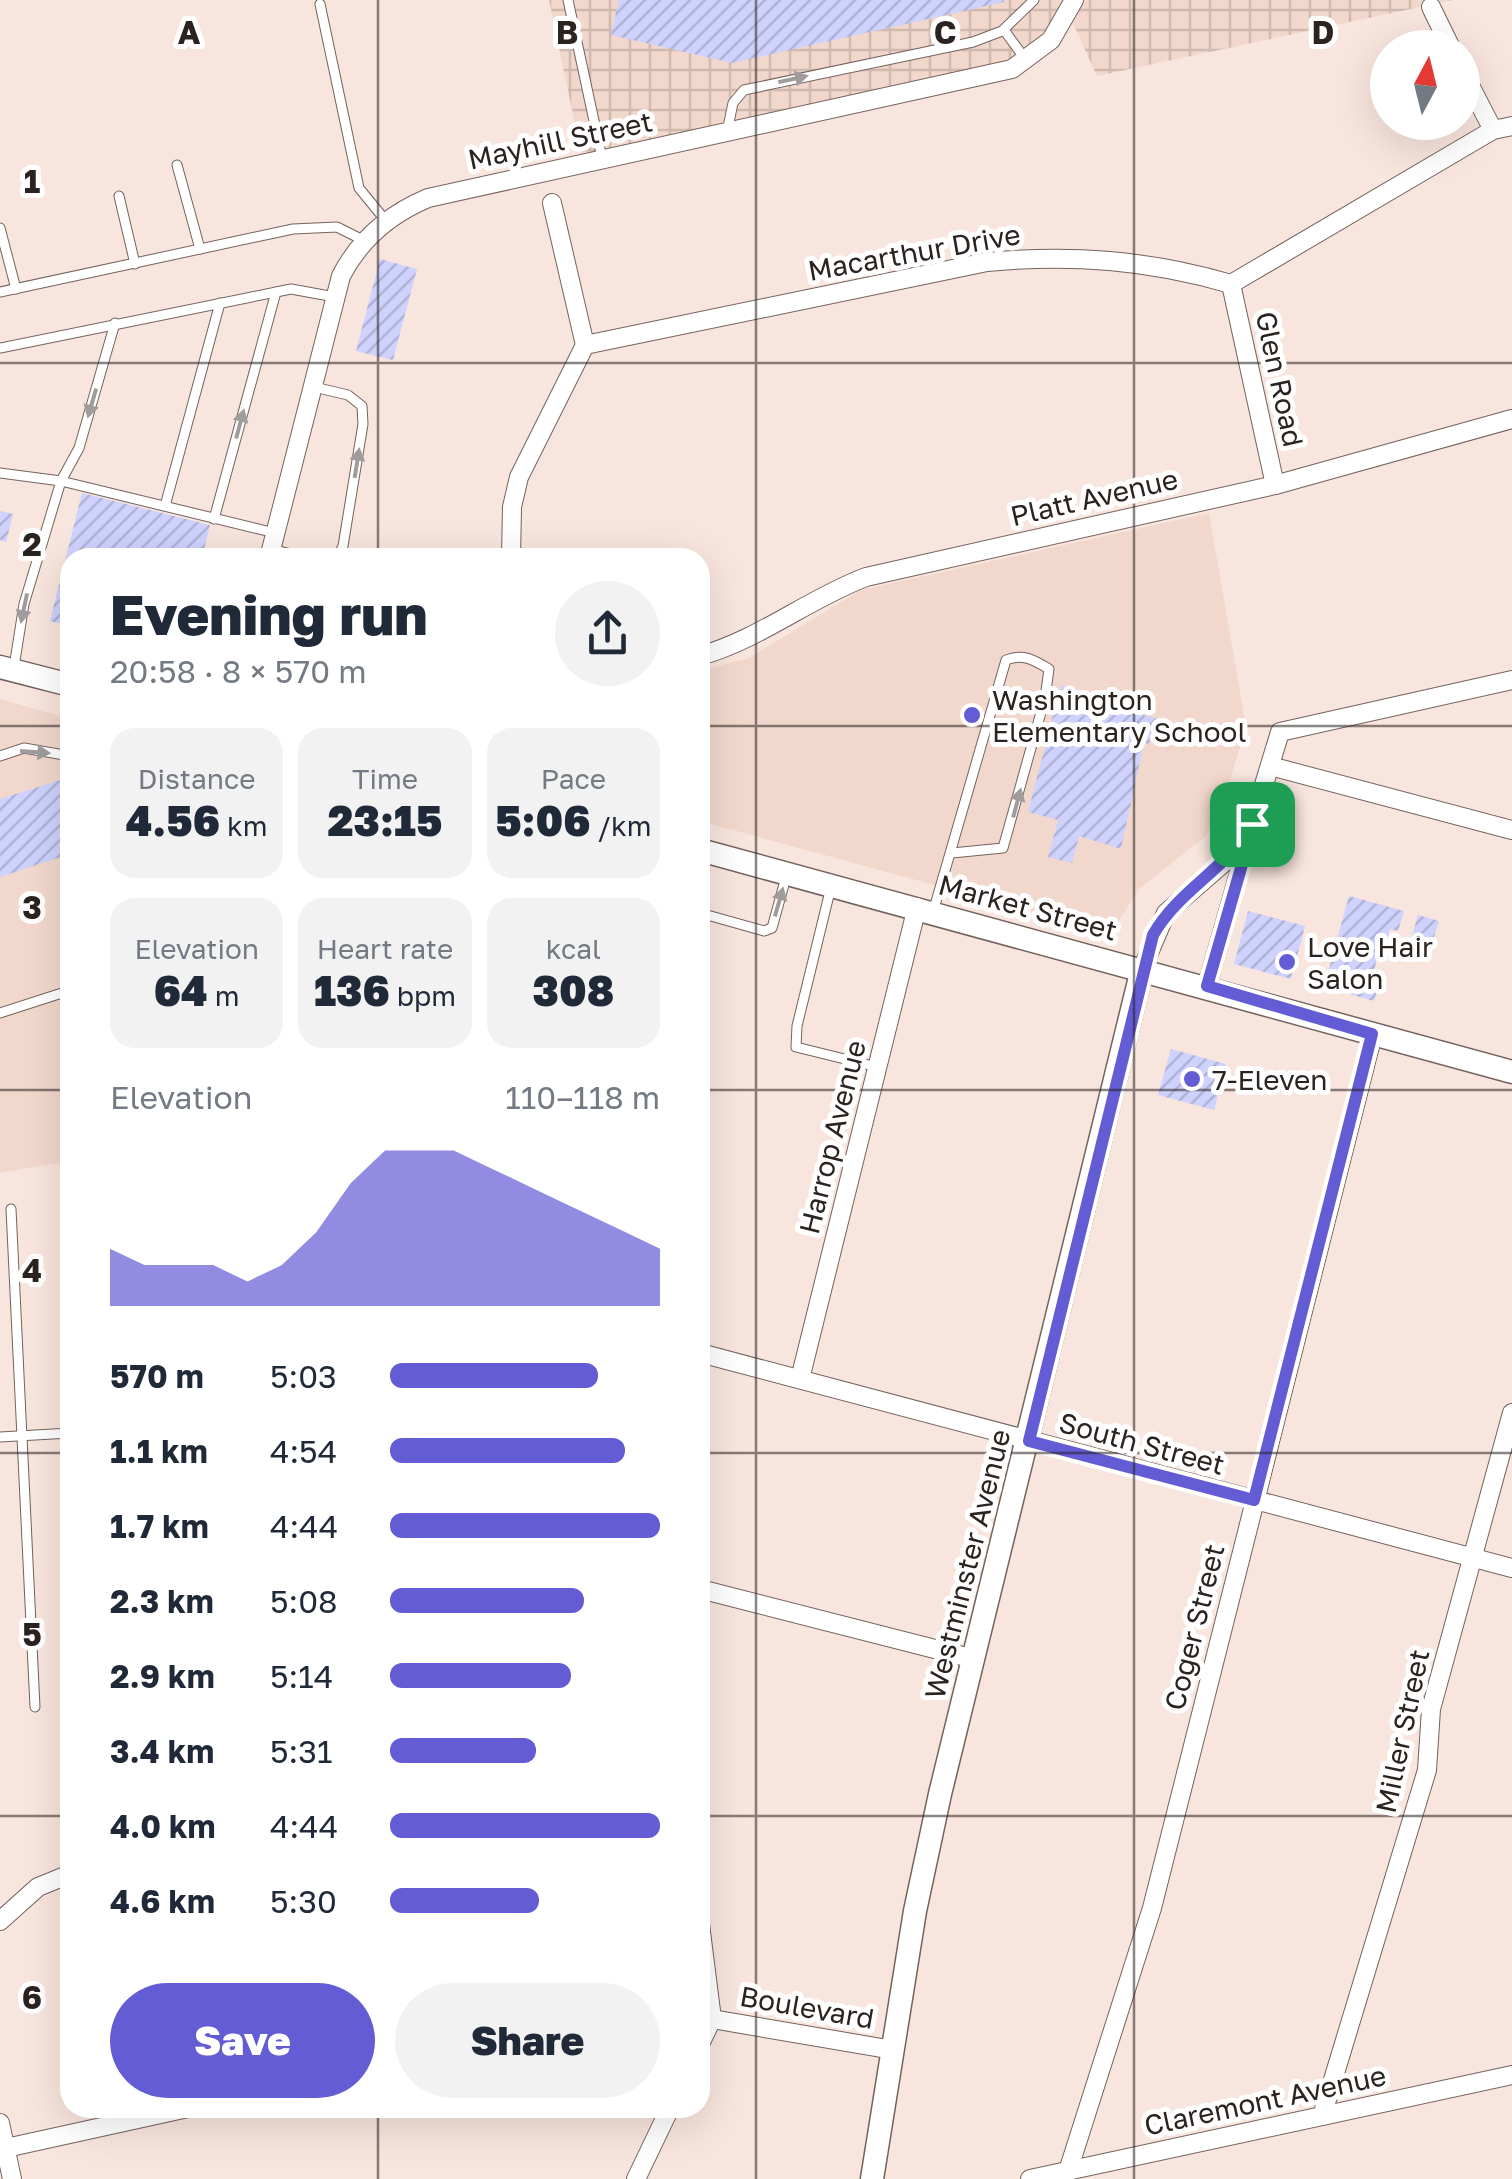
<!DOCTYPE html>
<html lang="en">
<head>
<meta charset="utf-8">
<style>
	:root { --surface:#fff; --page:#f2f2f3; --text:#1f2937; --muted:#747a83; --accent:#635cd5 }
	body { margin:0; font-family:"Golos Text",sans-serif; background:var(--page); color:var(--text); height:100vh; display:flex; flex-direction:column; font-size:38px; white-space:nowrap }
	* { box-sizing:border-box; margin:0 }
	p { font-size:32px; color:var(--muted) }
	.icon { flex:none; width:55px; height:55px; fill:none; stroke:currentColor; stroke-width:2; stroke-linecap:round; stroke-linejoin:round }
	.map { position:relative; flex:1; overflow:hidden }
	.drawer { position:absolute; left:60px; top:548px; width:650px; height:1570px; display:flex; flex-direction:column; background:var(--surface); border-radius:30px; box-shadow:0 10px 40px #0002 }
	.drawer>* { flex:none }
	.needle { width:65px; rotate:7deg }
	.tools { position:absolute; left:1370px; top:30px; display:grid; gap:20px }
	.tools a { display:grid; place-items:center; width:110px; height:110px; border-radius:50%; background:var(--surface); box-shadow:0 10px 40px #0002; font-size:50px }
	.pin { position:absolute; display:grid; place-items:center; width:85px; height:85px; color:#fff; margin:-42px; border-radius:20px; box-shadow:0 5px 15px #0006 }
	.round { display:grid; place-items:center; flex:none; width:105px; height:105px; border-radius:52px; background:var(--page) }
	.head { display:flex; align-items:center; justify-content:space-between; height:170px; padding:0 50px }
	h1 { font-size:55px; font-weight:800; line-height:75px }
	.stats { display:grid; grid-template-columns:repeat(3,1fr); gap:15px; height:170px; padding:10px 50px }
	.stats div { display:grid; align-content:center; border-radius:25px; background:var(--page); text-align:center }
	.stats b { font-size:42px; font-weight:800 }
	.stats small { font-size:28px; font-weight:400 }
	.stats p { font-size:28px }
	.chart { height:280px; padding:20px 50px }
	.chart p { display:flex; justify-content:space-between }
	.chart svg { width:100%; height:180px; margin-top:10px; fill:var(--accent); opacity:.7 }
	.action { display:flex; gap:20px; margin-top:auto; padding:20px 50px }
	.action a { flex:1; height:115px; border-radius:60px; background:var(--accent); color:#fff; font-size:40px; font-weight:800; line-height:115px; text-align:center }
	.action a+a { background:var(--page); color:var(--text) }
	ul { padding:0 50px; list-style:none; font-size:32px }
	li { display:grid; grid-template-columns:160px 120px 1fr; align-items:center; height:75px }
	li i { height:25px; border-radius:12px; background:var(--accent) }
	.map>svg:first-child { display:block }
	.built { fill:#f2d8cc }
	.industrial { fill:url(#industrial-grid) }
	.building { fill:url(#building-hatch) }
	.lines { fill:none; stroke-linecap:round; stroke-linejoin:round }
	.lane-casing { stroke:#74635d; stroke-width:11 }
	.street-casing { stroke:#74635d; stroke-width:20 }
	.secondary-casing { stroke:#74635d; stroke-width:25 }
	.lane { stroke:#fff; stroke-width:9 }
	.street { stroke:#fff; stroke-width:18 }
	.secondary { stroke:#fff; stroke-width:22 }
	.oneway { fill:#9f9c9b }
	.route-casing { stroke:#fff; stroke-width:20 }
	.route { stroke:#635cd5; stroke-width:12 }
	.grid { fill:none; stroke:#2a2320; stroke-width:2.5; stroke-opacity:0.55 }
	.poi-dot { fill:#635cd5; stroke:#fff; stroke-width:4 }
	.labels { text-anchor:middle; dominant-baseline:central; stroke-width:10; stroke-linejoin:round; paint-order:stroke }
	.street-label { font-size:28px; fill:#2a2320; stroke:#fff }
	.poi-label { font-size:28px; fill:#2a2320; stroke:#fff; text-anchor:start }
	.grid-label { font-size:32px; text-anchor:middle; font-weight:bold; fill:#2a2320; stroke:#fff; stroke-width:10; stroke-linejoin:round; paint-order:stroke }
</style>
</head>
<body>
<div class="map">
<svg width="1512" height="2179" viewBox="0 0 1512 2179">
	<defs>
		<pattern id="industrial-grid" width="8" height="8" patternUnits="userSpaceOnUse" patternTransform="scale(2.5)"><rect width="8" height="8" fill="#f2d8cc"/><path d="M0 4h8M4 0v8" fill="none" stroke="#d0b9af"/></pattern>
		<pattern id="building-hatch" width="6" height="6" patternUnits="userSpaceOnUse" patternTransform="scale(2.5)"><rect width="6" height="6" fill="#ced2fd"/><path d="M-1 1l2-2M0 6l6-6M5 7l2-2" fill="none" stroke="#b1b4d9"/></pattern>
	</defs>
	<rect width="100%" height="100%" fill="#f8e5dd"/>
	<g class="built">
		<path d="M1209,513L1246,727L1221,810L1205,837L1139,889L1111,933L700,821V670L747,659L861,590Z"/>
		<path d="M0,699L70,719V1161L0,1173Z"/>
	</g>
	<path class="industrial" d="M549,0H1453L1097,76L1071,19L1019,68L584,167Z"/>
	<g class="building">
		<path d="M619,0H1004V2L732,63L611,35Z"/>
		<path d="M380,259L417,269L393,360L356,351Z"/>
		<path d="M82,493L210,525L202,558H70V626L50,621Z"/>
		<path d="M0,511L13,514L6,542L0,540Z"/>
		<path d="M1061,685L1083,691L1081,701L1156,718L1149,744L1144,743L1121,849L1079,836L1072,863L1048,857L1058,820L1028,812Z"/>
		<path d="M70,777V854L0,877V799Z"/>
		<path d="M1349,896L1404,911L1398,931L1390,929L1382,960L1377,959L1370,986L1378,988L1374,1001L1324,987Z"/>
		<path d="M1248,911L1305,926L1291,979L1234,964Z"/>
		<path d="M1418,915L1439,921L1433,941L1412,936Z"/>
		<path d="M1171,1049L1226,1064L1214,1110L1158,1095Z"/>
	</g>
	<g class="lines">
		<g class="lane-casing">
			<g id="lane">
				<path d="M568,0L602,158"/>
				<path d="M320,4L359,188L386,221"/>
				<path d="M1004,30L1026,60"/>
				<path d="M727,132L733,103L744,90L973,42L1002,31L1034,0"/>
				<path d="M177,165L200,249"/>
				<path d="M119,196L135,264"/>
				<path d="M0,228L16,289"/>
				<path d="M0,292L293,229L337,227L365,241"/>
				<path d="M0,348L291,289L335,297"/>
				<path d="M314,387L348,395L362,406L363,424L343,546L337,558"/>
				<path d="M0,473L61,481L275,533"/>
				<path d="M165,506L220,303"/>
				<path d="M214,519L276,292"/>
				<path d="M271,549L308,558"/>
				<path d="M14,667L24,604L61,481L79,448L115,323"/>
				<path d="M0,756L24,748L70,756"/>
				<path d="M831,887L797,1026L796,1047L877,1067"/>
				<path d="M933,912L1006,660C1023,653 1034,660 1049,669L1045,698L1003,848L952,853"/>
				<path d="M700,913L764,931L772,928L786,877"/>
				<path d="M0,1013L62,993"/>
				<path d="M11,1209L35,1707"/>
				<path d="M0,1437L70,1433"/>
			</g>
		</g>
		<g class="street-casing">
			<g id="street">
				<path d="M1431,7L1451,48"/>
				<path d="M1462,70L1493,130"/>
				<path d="M1231,284L1275,485"/>
				<path d="M585,345L987,262C1071,254 1149,260 1231,284L1493,130L1512,126"/>
				<path d="M269,558L341,276C360,239 390,214 428,198L1012,69L1051,40L1074,0"/>
				<path d="M511,558L512,507L519,477L585,345L552,203"/>
				<path d="M700,656C760,639 808,599 866,577L1275,485L1512,419"/>
				<path d="M1270,766L1512,830"/>
				<path d="M1142,969L1166,913L1227,860L1252,824L1280,732L1512,680"/>
				<path d="M1207,986L1249,838"/>
				<path d="M700,1353L1512,1568"/>
				<path d="M800,1379L917,907"/>
				<path d="M700,1589L974,1659"/>
				<path d="M0,1921L38,1887L70,1874"/>
				<path d="M700,1924L712,2019L700,2044"/>
				<path d="M712,2019L893,2050"/>
				<path d="M1322,2116L1427,1770L1431,1709L1512,1413"/>
				<path d="M0,2123L12,2179"/>
				<path d="M6,2148L188,2108"/>
				<path d="M1068,2171L1152,1908L1373,1034"/>
				<path d="M636,2179L670,2108"/>
				<path d="M1030,2179L1512,2075"/>
			</g>
		</g>
		<g class="secondary-casing">
			<g id="secondary">
				<path d="M0,667L70,685"/>
				<path d="M700,850L1512,1072"/>
				<path d="M872,2179L915,1911L940,1794L1142,969"/>
			</g>
		</g>
		<use href="#lane" class="lane"/>
		<use href="#street" class="street"/>
		<use href="#secondary" class="secondary"/>
	</g>
	<defs><path id="oneway-solid" d="M-6-.8H1V-3.2L6.5 0L1 3.2V.8H-6Z" transform="scale(2.5)"/></defs>
	<g class="oneway">
		<use href="#oneway-solid" transform="translate(793 79) rotate(-12)"/>
		<use href="#oneway-solid" transform="translate(92 403) rotate(106)"/>
		<use href="#oneway-solid" transform="translate(240 424) rotate(-75)"/>
		<use href="#oneway-solid" transform="translate(357 463) rotate(-81)"/>
		<use href="#oneway-solid" transform="translate(24 608) rotate(102)"/>
		<use href="#oneway-solid" transform="translate(35 752) rotate(4)"/>
		<use href="#oneway-solid" transform="translate(1017 803) rotate(-75)"/>
		<use href="#oneway-solid" transform="translate(779 902) rotate(-74)"/>
	</g>
	<g class="lines">
		<g class="route-casing">
			<path id="route" d="M1256,816L1207,986L1372,1034L1254,1500L1029,1441L1153,935C1180,887 1233,867 1256,816Z"/>
		</g>
		<use href="#route" class="route"/>
	</g>
	<path class="grid" d="M378,0V558M756,0V2179M1134,0V2179M0,363H1512M0,726H70M700,726H1512M0,1090H70M700,1090H1512M0,1453H70M700,1453H1512M0,1816H70M700,1816H1512M378,2108V2179"/>
	<g class="poi-dot">
		<circle cx="972" cy="715" r="10"/>
		<circle cx="1287" cy="962" r="10"/>
		<circle cx="1192" cy="1079" r="10"/>
	</g>
	<g class="labels">
		<g class="street-label">
			<text transform="translate(560 140) rotate(-12)">Mayhill Street</text>
			<text transform="translate(914 252) rotate(-10)">Macarthur Drive</text>
			<text transform="translate(1280 379) rotate(78)">Glen Road</text>
			<text transform="translate(1094 497) rotate(-13)">Platt Avenue</text>
			<text transform="translate(1028 907) rotate(15)">Market Street</text>
			<text transform="translate(832 1137) rotate(-76)">Harrop Avenue</text>
			<text transform="translate(1142 1443) rotate(15)">South Street</text>
			<text transform="translate(967 1564) rotate(-76)">Westminster Avenue</text>
			<text transform="translate(1194 1627) rotate(-76)">Coger Street</text>
			<text transform="translate(1402 1731) rotate(-78)">Miller Street</text>
			<text transform="translate(807 2007) rotate(10)">Boulevard</text>
			<text transform="translate(1265 2100) rotate(-12)">Claremont Avenue</text>
		</g>
		<g class="poi-label">
			<text x="992" y="699">Washington<tspan x="992" dy="32">Elementary School</tspan></text>
			<text x="1307" y="946">Love Hair<tspan x="1307" dy="32">Salon</tspan></text>
			<text x="1212" y="1079">7-Eleven</text>
		</g>
	</g>
	<g class="grid-label">
		<text x="189" y="44">A</text>
		<text x="567" y="44">B</text>
		<text x="945" y="44">C</text>
		<text x="1323" y="44">D</text>
		<text x="32" y="193">1</text>
		<text x="32" y="556">2</text>
		<text x="32" y="919">3</text>
		<text x="32" y="1282">4</text>
		<text x="32" y="1646">5</text>
		<text x="32" y="2009">6</text>
	</g>
</svg>
<div class="tools">
<a><svg class="needle" viewBox="-14 -14 28 28"><path d="M0-13l5 13h-10z" fill="#e53935"/><path d="M0 13l5-13h-10z" fill="#747a83"/></svg></a>
</div>
<div class="pin" style="left:1252px;top:824px;background:#1e9e55"><svg class="icon" aria-label="arrive" viewBox="0 0 24 24"><path d="M6 21V4h12l-3 4 3 4H6"/></svg></div>
<section class="drawer">
<div class="head"><div><h1>Evening run</h1><p>20:58 · 8 × 570 m</p></div><a class="round"><svg class="icon" aria-label="share" viewBox="0 0 24 24"><path d="M12 15V3M7 8l5-5 5 5M5 13v7h14v-7"/></svg></a></div>
<div class="stats">
<div><p>Distance</p><b>4.56<small> km</small></b></div>
<div><p>Time</p><b>23:15</b></div>
<div><p>Pace</p><b>5:06<small> /km</small></b></div>
</div>
<div class="stats">
<div><p>Elevation</p><b>64<small> m</small></b></div>
<div><p>Heart rate</p><b>136<small> bpm</small></b></div>
<div><p>kcal</p><b>308</b></div>
</div>
<div class="chart"><p><span>Elevation</span>110–118 m</p>
<svg viewBox="0 0 160 44" preserveAspectRatio="none"><path d="M0 44V30L10 34L20 34L30 34L40 38L50 34L60 26L70 14L80 6L90 6L100 6L110 10L120 14L130 18L140 22L150 26L160 30V44z"/></svg>
</div>
<ul>
<li><b>570 m</b>5:03<i style="width:77%"></i></li>
<li><b>1.1 km</b>4:54<i style="width:87%"></i></li>
<li><b>1.7 km</b>4:44<i style="width:100%"></i></li>
<li><b>2.3 km</b>5:08<i style="width:72%"></i></li>
<li><b>2.9 km</b>5:14<i style="width:67%"></i></li>
<li><b>3.4 km</b>5:31<i style="width:54%"></i></li>
<li><b>4.0 km</b>4:44<i style="width:100%"></i></li>
<li><b>4.6 km</b>5:30<i style="width:55%"></i></li>
</ul>
<div class="action"><a>Save</a><a>Share</a></div>
</section>
</div>
</body>
</html>
